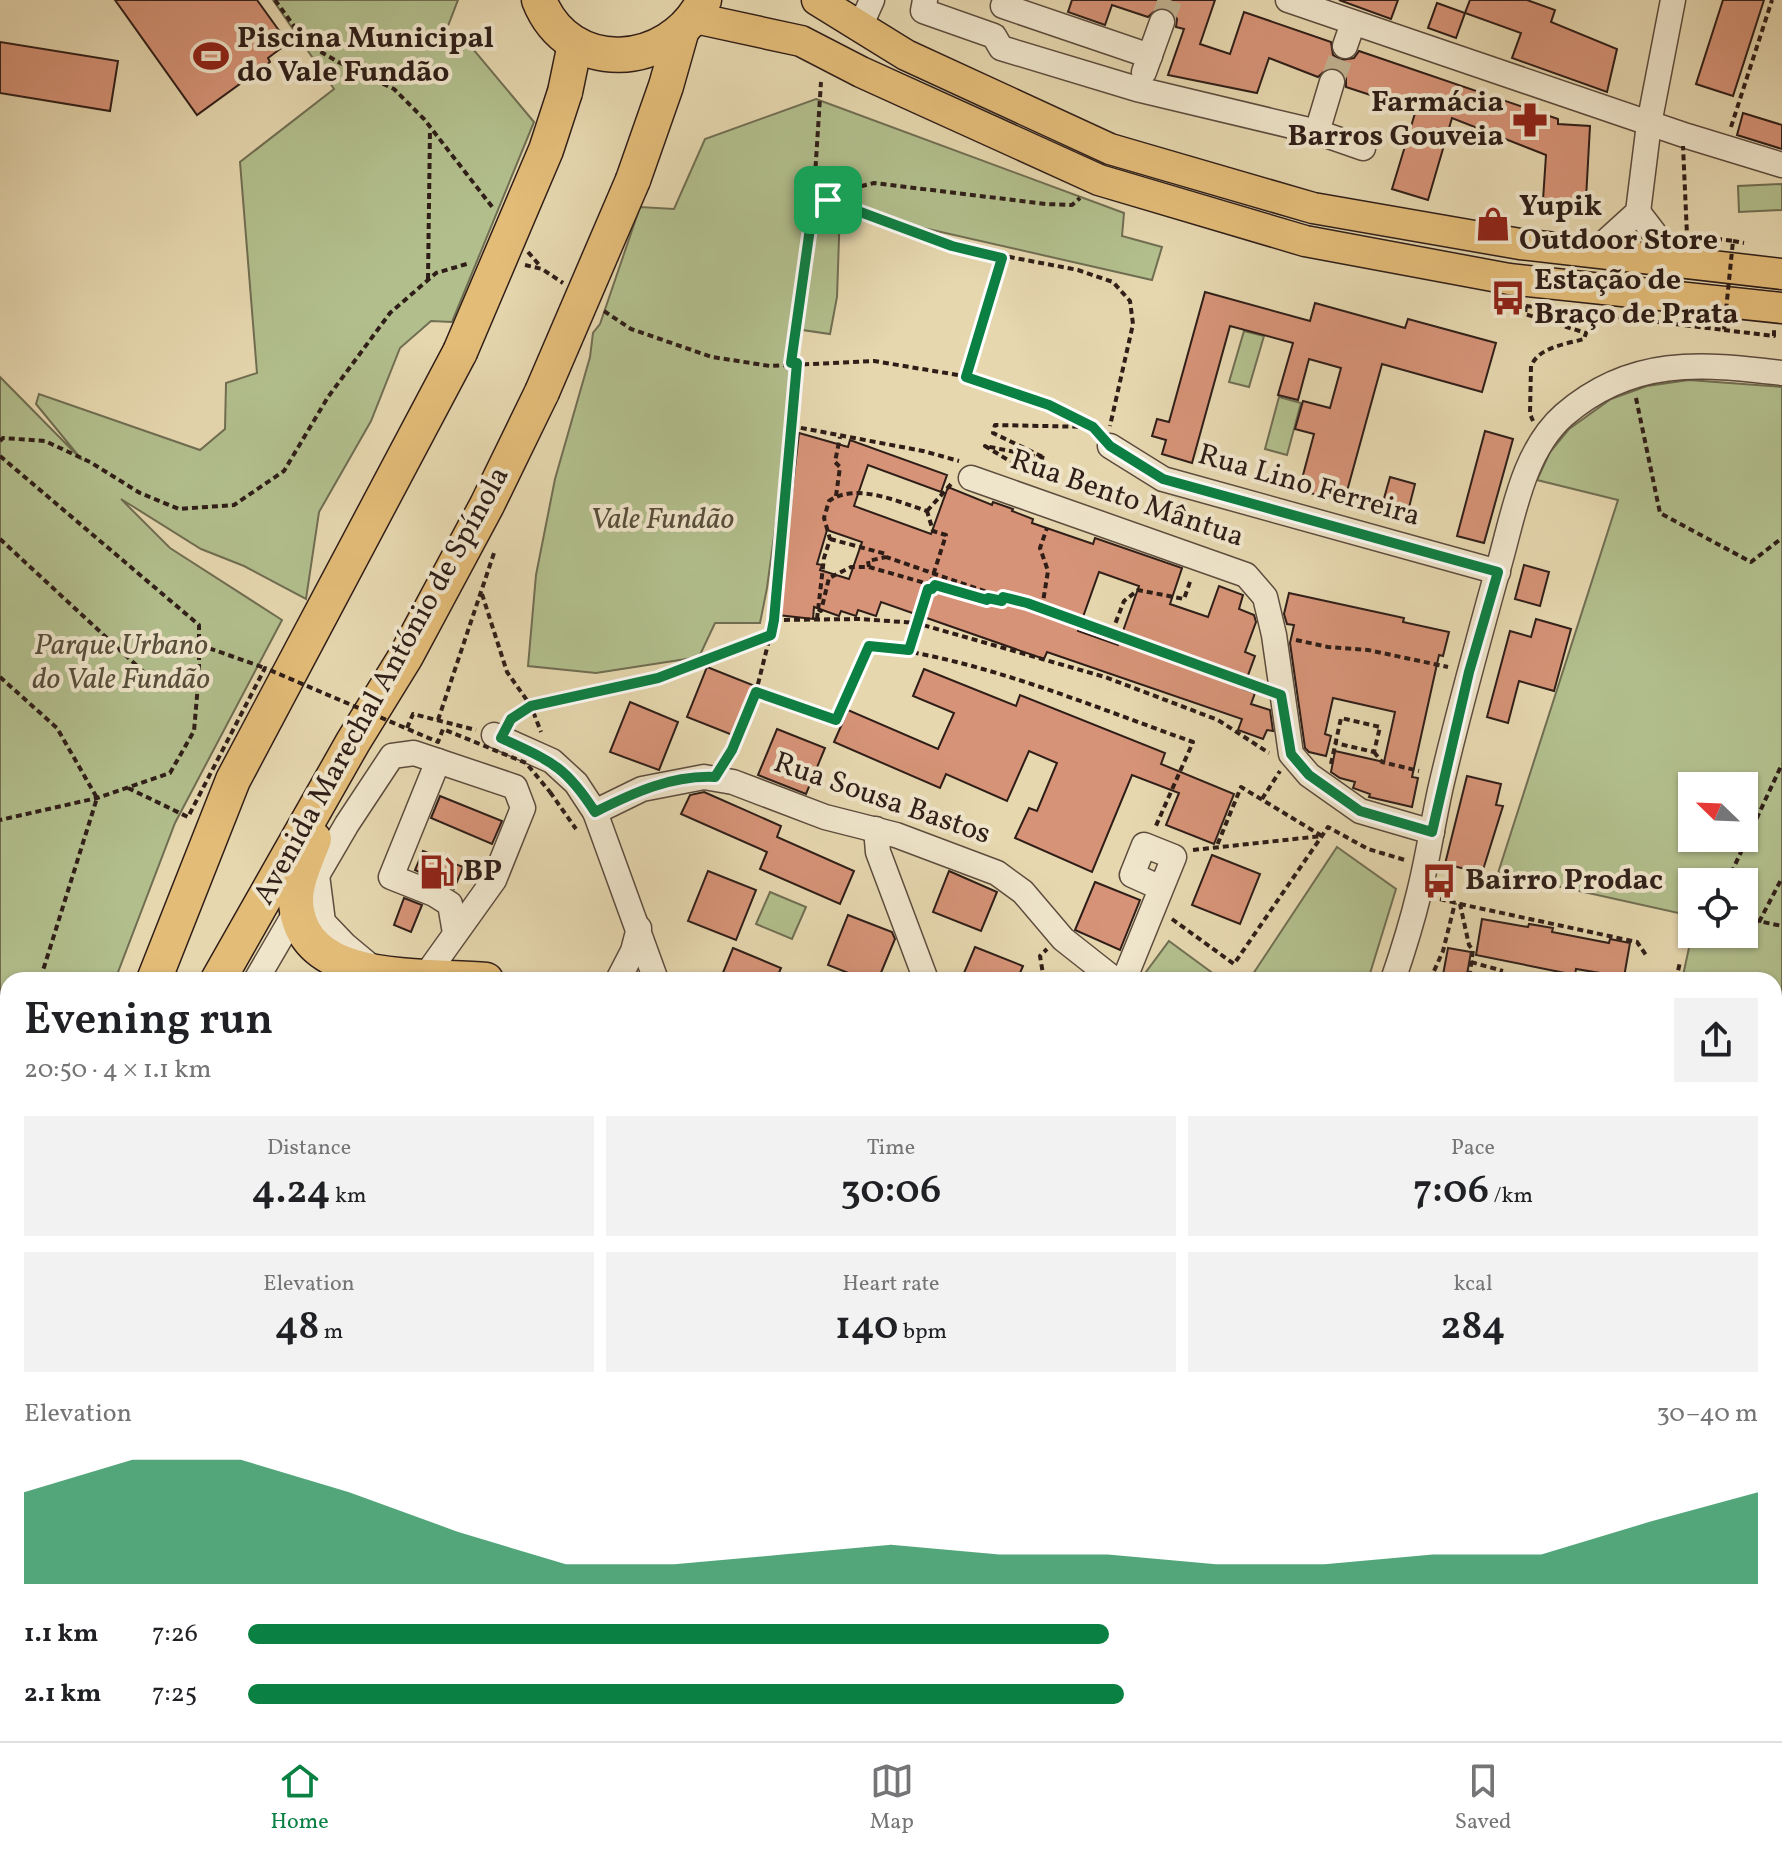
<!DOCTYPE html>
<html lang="en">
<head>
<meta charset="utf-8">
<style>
	:root { --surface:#fff; --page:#f2f2f2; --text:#202124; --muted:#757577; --line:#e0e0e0; --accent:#0b8043 }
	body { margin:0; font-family:Vollkorn,serif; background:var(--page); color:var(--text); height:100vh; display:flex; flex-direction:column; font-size:30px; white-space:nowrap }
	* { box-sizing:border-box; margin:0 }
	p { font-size:26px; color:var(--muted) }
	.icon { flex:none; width:44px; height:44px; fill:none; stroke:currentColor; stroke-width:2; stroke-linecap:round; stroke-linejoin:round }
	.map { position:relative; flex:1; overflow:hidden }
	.panel { position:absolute; left:0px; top:972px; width:1782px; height:770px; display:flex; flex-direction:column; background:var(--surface); border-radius:24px 24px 0 0; box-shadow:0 2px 6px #0004 }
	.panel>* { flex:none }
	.needle { width:52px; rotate:293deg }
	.fabs { position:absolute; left:1678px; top:772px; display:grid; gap:16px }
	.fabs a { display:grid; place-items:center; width:80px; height:80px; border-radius:0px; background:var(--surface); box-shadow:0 2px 6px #0004; font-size:40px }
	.pin { position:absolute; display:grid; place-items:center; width:68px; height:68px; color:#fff; margin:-34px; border-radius:16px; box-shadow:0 4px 12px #0006 }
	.round { display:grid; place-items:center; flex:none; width:84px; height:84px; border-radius:0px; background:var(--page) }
	.summary { display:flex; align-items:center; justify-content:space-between; height:136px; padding:0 24px }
	h1 { font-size:44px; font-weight:600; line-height:60px }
	.figures { display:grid; grid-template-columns:repeat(3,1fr); gap:12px; height:136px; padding:8px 24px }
	.figures div { display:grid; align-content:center; border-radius:0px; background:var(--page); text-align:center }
	.figures b { font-size:40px; font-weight:600 }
	.figures small { font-size:22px; font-weight:400 }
	.figures p { font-size:22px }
	.chart { height:224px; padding:16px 24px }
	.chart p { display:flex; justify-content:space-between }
	.chart svg { width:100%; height:144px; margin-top:8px; fill:var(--accent); opacity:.7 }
	ul { padding:0 24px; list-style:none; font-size:26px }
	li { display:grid; grid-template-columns:128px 96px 1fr; align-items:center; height:60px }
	li i { height:20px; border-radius:10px; background:var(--accent) }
	.dock { display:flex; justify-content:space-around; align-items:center; height:112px; border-top:2px solid var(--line); background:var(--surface); font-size:22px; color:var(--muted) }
	.dock a { display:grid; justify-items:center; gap:4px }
	.dock .selected { color:var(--accent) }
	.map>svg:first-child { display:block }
	.green { fill:#b2bf8d; stroke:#706e52; stroke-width:2; fill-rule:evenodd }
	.building { fill:#d69377; stroke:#2f1e18; stroke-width:2; fill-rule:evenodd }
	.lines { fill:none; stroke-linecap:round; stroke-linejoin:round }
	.minor-tunnel { stroke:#c1b291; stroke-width:24; stroke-dasharray:24 12; stroke-linecap:butt }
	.minor-casing { stroke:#5d4c3e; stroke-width:27 }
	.major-casing { stroke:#2f1e18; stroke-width:33 }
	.highway-casing { stroke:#2f1e18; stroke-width:37 }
	.path { stroke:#2f1e18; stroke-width:4; stroke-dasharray:6 4; stroke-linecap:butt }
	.minor { stroke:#efe5cb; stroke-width:24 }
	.major { stroke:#e3bc78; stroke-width:30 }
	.highway { stroke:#e3bc78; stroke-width:34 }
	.highway-bridge-casing { stroke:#2f1e18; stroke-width:37; stroke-linecap:butt }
	.path-bridge { stroke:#2f1e18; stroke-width:4; stroke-dasharray:6 4; stroke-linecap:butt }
	.highway-bridge { stroke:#e3bc78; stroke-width:34 }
	.route-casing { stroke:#fff; stroke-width:16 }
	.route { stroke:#0b8043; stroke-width:10 }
	.labels { text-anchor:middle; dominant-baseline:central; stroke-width:8; stroke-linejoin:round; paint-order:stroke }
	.poi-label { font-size:30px; font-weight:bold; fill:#2f1e18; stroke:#efe5cb; text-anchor:start }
	.street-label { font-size:30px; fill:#2f1e18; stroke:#efe5cb }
	.park-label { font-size:30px; font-style:italic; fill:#564e3b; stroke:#efe5cb }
</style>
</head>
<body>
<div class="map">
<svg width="1782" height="1741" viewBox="0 0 1782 1741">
	<rect width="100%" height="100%" fill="#e6d7af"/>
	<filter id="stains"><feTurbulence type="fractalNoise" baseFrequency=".0025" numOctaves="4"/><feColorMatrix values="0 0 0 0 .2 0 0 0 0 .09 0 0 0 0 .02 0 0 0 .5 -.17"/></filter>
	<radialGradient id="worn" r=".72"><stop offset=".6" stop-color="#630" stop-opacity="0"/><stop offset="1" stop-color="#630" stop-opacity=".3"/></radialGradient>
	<g class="green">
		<path d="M273,0H458L441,44L446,39L461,42L473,49L534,122L452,322L431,321L400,348L371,421L319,512L306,599L244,566L201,549L121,499L170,548L282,620L175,823L115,980H8V1241L0,1259V377L82,460L36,404L39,394L200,450L225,429L226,383L257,373L240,162L334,89Z"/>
		<path d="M816,99L1124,213L1122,236L1162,247L1152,280L840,209L837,297L830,334L802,330L767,588L760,623H715L699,657L596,673L528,666L536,575L555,479L590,357L593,333L600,324L640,207L674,209L705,139Z"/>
		<path d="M1782,184V210L1739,212L1738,186Z"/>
		<path d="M1244,331L1264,336L1249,387L1229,382Z"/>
		<path d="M1689,380L1782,387V1073L1774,1102V980H1682L1692,934H1744V882H1692V916L1498,873L1618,500L1537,480L1550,452L1569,429L1611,399L1647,386ZM1692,786H1744V838H1692Z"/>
		<path d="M1279,397L1301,403L1287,455L1265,449Z"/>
		<path d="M1337,847L1396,889L1368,980H1249Z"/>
		<path d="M770,892L806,907L792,939L756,924Z"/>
		<path d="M1169,941L1222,980H1148L1143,976Z"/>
		<path d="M1774,1132L1782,1140L1781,1284H1774Z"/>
	</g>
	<g class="building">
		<path d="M115,0H257L288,43L268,58L270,62L197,115Z"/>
		<path d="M1072,0H1215L1200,44L1230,54L1244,12L1331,42L1333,55L1341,60L1354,58L1359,51L1558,119V124L1590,126L1585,217L1542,215L1546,155L1452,118L1428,200L1392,189L1416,110L1346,87V78L1337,68H1328L1318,77L1269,58L1257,93L1168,75L1184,29L1176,27L1177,19L1173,12L1166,8L1159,7L1148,17L1112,5L1105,25L1068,12Z"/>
		<path d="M1339,0H1398L1391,19Z"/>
		<path d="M1470,0H1527L1555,10L1551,22L1617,49L1607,92L1512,58L1521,33L1465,13Z"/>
		<path d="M1723,0H1764L1733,96L1696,84Z"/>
		<path d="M1437,3L1465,13L1456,38L1428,28Z"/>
		<path d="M0,42L118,61L110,111L0,93Z"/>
		<path d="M1743,113L1782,125V149L1737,135Z"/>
		<path d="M1205,292L1310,321L1315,303L1405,328L1408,319L1496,343L1482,392L1382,364L1344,502L1299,490L1314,434L1295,429L1303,401L1330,408L1341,368L1309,359L1298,400L1278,395L1293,343L1230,326L1192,463L1162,454L1166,440L1152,436L1157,419L1169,422Z"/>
		<path d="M1485,431L1513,439L1484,543L1457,536Z"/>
		<path d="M799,433L848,447L850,440L947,475L941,492L868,465L854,506L931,534L948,487L992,505L993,502L1013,509L1012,511L1033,519L1032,523L1093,544L1095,538L1182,568L1170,604L1208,617L1219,586L1243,595L1239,609L1254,615L1256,622L1245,652L1255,656L1243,689L1255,693L1251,704L1270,710L1273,731L1267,730L1263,739L1238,730L1242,719L1047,652L1044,659L881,602L876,616L858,610L856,616L841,611L839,616L814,607L813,619L778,615ZM827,530L862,542L849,579L820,570L822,565L817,564ZM1099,572L1139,586L1118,645L1078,631Z"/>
		<path d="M1390,477L1415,484L1405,523L1386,518L1387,511L1381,509Z"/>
		<path d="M1524,565L1549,572L1540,606L1515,599Z"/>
		<path d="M1289,593L1404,618L1403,622L1449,632L1443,656L1439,655L1412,777L1418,778L1412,807L1369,797L1370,794L1353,788L1355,782L1340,778L1331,772L1335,751L1384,762L1395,712L1333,698L1325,734L1331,736L1326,756L1309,752L1305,748L1290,643L1294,625L1287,624L1284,614Z"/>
		<path d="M1536,619L1571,629L1554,691L1519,681L1508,723L1487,717L1510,631L1531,637Z"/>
		<path d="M707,667L755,686L735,736L687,717Z"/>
		<path d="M924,669L1016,706L1020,695L1165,753L1161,764L1234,794L1214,844L1166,825L1179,793L1132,775L1092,872L1015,838L1029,808L1037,811L1057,763L1029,751L1007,801L946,774L940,788L834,742L848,710L938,749L954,713L913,696Z"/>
		<path d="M630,702L678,722L659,770L610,752Z"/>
		<path d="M777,729L825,748L806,794L758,775Z"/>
		<path d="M1467,776L1501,784L1496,805L1503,806L1482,873L1445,864Z"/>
		<path d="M704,792L781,826L777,837L854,871L840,904L760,869L767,852L681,814L690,795Z"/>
		<path d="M440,796L502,821L492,844L431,818Z"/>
		<path d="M423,851L463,867L454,889L415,870Z"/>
		<path d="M1212,855L1260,874L1240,924L1192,905Z"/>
		<path d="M708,871L756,890L736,940L688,921Z"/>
		<path d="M949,871L997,892L981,931L933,912Z"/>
		<path d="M1095,882L1140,900L1120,950L1075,930Z"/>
		<path d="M404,898L422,905L411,932L394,925Z"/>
		<path d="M848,915L892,932L895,939L878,980H866L828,965Z"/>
		<path d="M1482,919L1528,927L1529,924L1553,928L1552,932L1609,943L1610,939L1630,943L1624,977L1576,969L1575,975L1476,955Z"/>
		<path d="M975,947L1023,966L1017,980H961Z"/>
		<path d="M733,948L781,968L776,980H720Z"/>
		<path d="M1448,948L1471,952L1466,980H1442Z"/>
	</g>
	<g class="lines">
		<g class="minor-tunnel">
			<path d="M1162,22L1170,0"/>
			<path d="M1332,82L1345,46"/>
		</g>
		<g class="minor-casing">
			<g id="minor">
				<path d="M925,0L923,11L994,36L1001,48L1137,89L1317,132L1363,148"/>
				<path d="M1288,0L1687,136L1782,165"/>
				<path d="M1003,6L1150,56"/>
				<path d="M860,27L872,0"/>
				<path d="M1345,46L1353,23"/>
				<path d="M1144,72L1162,22"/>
				<path d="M1317,132L1332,82"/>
				<path d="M1638,212L1677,263"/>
				<path d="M1593,253L1638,212L1649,124L1673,0"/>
				<path d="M1110,446L1163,479L1498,572"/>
				<path d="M971,478L1246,575L1265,597L1274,635L1291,754L1309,775L1360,811L1432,832"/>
				<path d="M494,735L552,761L576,783L595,812L656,980"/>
				<path d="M438,761L391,877L434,894L450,904L455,933"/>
				<path d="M595,812L642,789L704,777L733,782L825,817L896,835L997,873L1023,892L1063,939L1115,980"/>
				<path d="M876,829L878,852L926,980"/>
				<path d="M317,875L323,922L345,945L369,965"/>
				<path d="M256,980L347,824L392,756L414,753L515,787L523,808L494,880L426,975"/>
				<path d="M618,980L633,951L639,928"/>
				<path d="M1124,980L1174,857L1144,845L1132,875L1161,888"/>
				<path d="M1393,980C1403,951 1412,922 1419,893C1428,858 1433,821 1441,786C1458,713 1478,641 1498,569C1513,518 1522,452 1564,415C1631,357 1700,363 1782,373"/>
				<path d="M1774,1619L1782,1616"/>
				<path d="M1774,1721L1782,1715"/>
				<path d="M1025,1734L1028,1741"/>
				<path d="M1707,1734H1738"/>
			</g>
		</g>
		<g class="major-casing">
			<g id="major">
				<path d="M817,0L906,55L1110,149L1313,208L1520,244L1782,274"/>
				<path d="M695,18L801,41L861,72L1099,180L1305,241L1509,279L1782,308"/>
				<path d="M1290,1734L1298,1741"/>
				<path d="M646,1741L649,1734"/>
			</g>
		</g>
		<g class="highway-casing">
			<g id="highway">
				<path d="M539,0C569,76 669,70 704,0"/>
				<path d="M565,92L575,44"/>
				<path d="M633,180L666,86L681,33"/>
				<path d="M314,839C306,861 292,887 297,911C310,987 428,974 486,980"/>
				<path d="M154,980L233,780L460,352"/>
				<path d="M218,980L353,742L406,656L487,505L542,392"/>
				<path d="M0,1354L8,1335"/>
				<path d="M0,1475L8,1456"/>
			</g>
		</g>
		<g class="path">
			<path d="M275,0L307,44L349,68L394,89L424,119L493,208"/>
			<path d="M1731,127L1772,0"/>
			<path d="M828,200L952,246L1078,270L1113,282L1130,301L1133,324L1110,426"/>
			<path d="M813,207L821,82"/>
			<path d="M1733,241L1744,243"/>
			<path d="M528,252L541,267"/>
			<path d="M525,265L542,269L563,283"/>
			<path d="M428,279L430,129"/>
			<path d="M1526,306L1525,314L1586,333L1584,339C1566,344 1539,347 1531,366L1530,414L1533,421"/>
			<path d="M604,311L631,329L712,357L770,366L874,361L958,375L1049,405L1093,427L1098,433"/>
			<path d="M1724,330L1774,336V329"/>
			<path d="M791,363L813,207L850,189L874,183L1046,204L1072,205L1080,198"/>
			<path d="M966,377L1002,258"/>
			<path d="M1636,398L1660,513L1751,562L1782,538"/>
			<path d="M791,426L923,451L959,461"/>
			<path d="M0,441L3,438L45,441L90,462L140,493L179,509L234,505L284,471L328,397L390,313L436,273L470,263"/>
			<path d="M0,456L199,625V673L194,731L170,773L97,798L0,820"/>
			<path d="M1041,480L985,446L1045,458L993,433L995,425L1091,427"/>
			<path d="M836,496L840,467L835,462L840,437"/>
			<path d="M927,511L952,483"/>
			<path d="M0,539L148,676L168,680L199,673"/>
			<path d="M830,539L886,554V557L1016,602L1041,608L1260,687"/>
			<path d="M869,567L868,561L886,557"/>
			<path d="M482,594L507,672L531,706L541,732"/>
			<path d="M1042,608L1048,571L1040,548L1047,528"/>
			<path d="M818,609L821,611L829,578L851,567H869L925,583V587L932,589L935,585L987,600L988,598L1002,601L1003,597"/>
			<path d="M817,619L824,558L830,539L824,518L829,501C856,482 899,502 927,511"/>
			<path d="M774,620L861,619L916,623L1105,677L1218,720L1269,753"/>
			<path d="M1112,632L1124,601L1138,590L1184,599L1191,579"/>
			<path d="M1296,640L1328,647L1368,650L1448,667"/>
			<path d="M200,645L265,668"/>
			<path d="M909,650L946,535L933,531L927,511"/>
			<path d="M0,677L57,728L97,798L40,980"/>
			<path d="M756,692L836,720L869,646C977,657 1091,706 1193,742L1155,828"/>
			<path d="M512,719L531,706L658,678L771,635"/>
			<path d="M438,720L495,550"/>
			<path d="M407,728L413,714L476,730"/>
			<path d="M1374,752L1382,762L1419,771"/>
			<path d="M727,758L756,692L774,620L797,363"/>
			<path d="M1331,764L1341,718L1380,727L1374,752L1335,743"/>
			<path d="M128,788L155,801"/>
			<path d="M550,792L576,829"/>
			<path d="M1262,799L1280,771"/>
			<path d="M1193,850L1322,836L1241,787L1216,848"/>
			<path d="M1727,882L1782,764"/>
			<path d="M1440,899L1460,904L1469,945L1473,950L1469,980"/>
			<path d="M1460,904L1637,942L1646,955"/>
			<path d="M1744,918L1782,926"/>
			<path d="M1172,919L1234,964L1328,827L1368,849L1405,860"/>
			<path d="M1759,922L1782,878"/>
			<path d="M1471,962L1503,971"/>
			<path d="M1044,980L1040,956L1047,949"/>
			<path d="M1430,980L1443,951L1455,903"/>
			<path d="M1676,980L1680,962"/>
			<path d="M0,1044L8,1061"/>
			<path d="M0,1120L8,1086"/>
			<path d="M1774,1159L1782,1166"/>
			<path d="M1774,1278L1782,1277"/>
			<path d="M1165,1741L1182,1734"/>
		</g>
		<use href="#minor" class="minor"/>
		<use href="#major" class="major"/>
		<use href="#highway" class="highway"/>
		<g class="highway-bridge-casing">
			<g id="highway-bridge">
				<path d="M460,352L546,150L565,92"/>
				<path d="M542,392L633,180"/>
			</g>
		</g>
		<g class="path-bridge">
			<path d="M1526,306L1724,330L1733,241L1687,235L1683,146"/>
			<path d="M155,801L188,817L265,668L438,742L443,729L526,763L550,792"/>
		</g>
		<use href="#highway-bridge" class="highway-bridge"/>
	</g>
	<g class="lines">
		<g class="route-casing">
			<path id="route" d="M828,200L952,246L1002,258L966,377L1049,405L1093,427L1110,446L1163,479L1498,572L1469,672L1432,832L1360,811L1309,775L1291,754L1281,695L1027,603L1003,597L1002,601L988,598L987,600L935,585L932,589H928L909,650L869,646L836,720L756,692L732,750L715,777C671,775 633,793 595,812C565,765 550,761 501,738L511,719L531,706L658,678L771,635L774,620L797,363H791L813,207Z"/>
		</g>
		<use href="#route" class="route"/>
	</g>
	<defs>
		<g id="stadium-bare" transform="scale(2.76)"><path d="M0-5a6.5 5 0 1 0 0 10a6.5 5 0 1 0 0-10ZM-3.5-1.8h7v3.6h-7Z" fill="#8f2418" stroke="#efe5cb" stroke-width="2.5" paint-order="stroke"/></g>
		<g id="pharmacy-bare" transform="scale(2.76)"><path d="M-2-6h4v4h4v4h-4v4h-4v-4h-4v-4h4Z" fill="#8f2418" stroke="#efe5cb" stroke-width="2.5" paint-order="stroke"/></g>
		<g id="shop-bare" transform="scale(2.76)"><path d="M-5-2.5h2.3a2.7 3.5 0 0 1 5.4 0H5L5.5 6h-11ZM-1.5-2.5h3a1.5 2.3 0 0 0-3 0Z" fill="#8f2418" stroke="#efe5cb" stroke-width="2.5" paint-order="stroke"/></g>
		<g id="bus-bare" transform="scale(2.76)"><path d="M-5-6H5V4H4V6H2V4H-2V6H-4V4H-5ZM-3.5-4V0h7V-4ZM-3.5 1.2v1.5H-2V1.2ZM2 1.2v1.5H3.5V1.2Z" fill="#8f2418" stroke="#efe5cb" stroke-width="2.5" paint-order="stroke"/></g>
		<g id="fuel-bare" transform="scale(2.76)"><path d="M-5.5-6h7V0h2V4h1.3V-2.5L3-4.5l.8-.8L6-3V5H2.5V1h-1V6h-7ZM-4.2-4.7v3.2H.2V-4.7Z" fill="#8f2418" stroke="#efe5cb" stroke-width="2.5" paint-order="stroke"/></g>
	</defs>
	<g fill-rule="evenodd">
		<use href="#stadium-bare" x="211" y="56"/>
		<use href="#pharmacy-bare" x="1530" y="120"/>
		<use href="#shop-bare" x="1493" y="224"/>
		<use href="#bus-bare" x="1508" y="298"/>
		<use href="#fuel-bare" x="437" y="872"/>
		<use href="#bus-bare" x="1439" y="881"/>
	</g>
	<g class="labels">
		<g class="poi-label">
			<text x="237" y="39">Piscina Municipal<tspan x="237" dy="34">do Vale Fundão</tspan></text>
			<text x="1504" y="103" text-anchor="end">Farmácia<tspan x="1504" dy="34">Barros Gouveia</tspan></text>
			<text x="1519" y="207">Yupik<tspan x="1519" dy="34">Outdoor Store</tspan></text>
			<text x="1534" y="281">Estação de<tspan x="1534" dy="34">Braço de Prata</tspan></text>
			<text x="463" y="872">BP</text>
			<text x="1465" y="881">Bairro Prodac</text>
		</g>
		<g class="street-label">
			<text transform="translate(1309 486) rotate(16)">Rua Lino Ferreira</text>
			<text transform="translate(1127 499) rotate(19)">Rua Bento Mântua</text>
			<text transform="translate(382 686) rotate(-61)">Avenida Marechal António de Spínola</text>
			<text transform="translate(882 799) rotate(19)">Rua Sousa Bastos</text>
		</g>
		<g class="park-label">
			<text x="662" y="520">Vale Fundão</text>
			<text x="121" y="646">Parque Urbano<tspan x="121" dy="34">do Vale Fundão</tspan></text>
		</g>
	</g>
	<rect width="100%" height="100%" filter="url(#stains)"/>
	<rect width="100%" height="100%" fill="url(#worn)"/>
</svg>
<div class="fabs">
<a><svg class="needle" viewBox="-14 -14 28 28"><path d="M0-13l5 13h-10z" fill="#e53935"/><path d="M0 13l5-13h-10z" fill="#757577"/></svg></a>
<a><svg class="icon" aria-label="locate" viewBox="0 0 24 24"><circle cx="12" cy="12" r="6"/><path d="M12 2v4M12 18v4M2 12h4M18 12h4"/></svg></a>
</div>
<div class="pin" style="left:828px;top:200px;background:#1e9e55"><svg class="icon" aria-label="arrive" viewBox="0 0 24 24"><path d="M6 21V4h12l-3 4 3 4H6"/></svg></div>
<section class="panel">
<div class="summary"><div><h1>Evening run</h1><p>20:50 · 4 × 1.1 km</p></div><a class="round"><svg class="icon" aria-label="share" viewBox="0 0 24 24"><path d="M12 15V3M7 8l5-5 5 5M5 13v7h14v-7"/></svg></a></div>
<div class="figures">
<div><p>Distance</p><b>4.24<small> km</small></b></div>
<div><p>Time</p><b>30:06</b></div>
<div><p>Pace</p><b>7:06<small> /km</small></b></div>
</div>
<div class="figures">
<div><p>Elevation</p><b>48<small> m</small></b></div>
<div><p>Heart rate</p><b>140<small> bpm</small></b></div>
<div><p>kcal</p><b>284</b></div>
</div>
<div class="chart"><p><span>Elevation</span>30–40 m</p>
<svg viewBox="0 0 160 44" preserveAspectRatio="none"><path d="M0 44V16L10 6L20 6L30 16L40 28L50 38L60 38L70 35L80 32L90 35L100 35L110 38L120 38L130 35L140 35L150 25L160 16V44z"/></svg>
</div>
<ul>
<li><b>1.1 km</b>7:26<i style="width:57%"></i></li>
<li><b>2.1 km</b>7:25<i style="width:58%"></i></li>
</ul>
</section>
</div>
<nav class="dock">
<a class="selected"><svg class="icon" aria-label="home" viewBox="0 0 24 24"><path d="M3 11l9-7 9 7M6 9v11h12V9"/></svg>Home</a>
<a><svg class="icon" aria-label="map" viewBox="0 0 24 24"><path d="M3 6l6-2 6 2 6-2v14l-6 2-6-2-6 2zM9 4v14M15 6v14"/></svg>Map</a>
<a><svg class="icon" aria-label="saved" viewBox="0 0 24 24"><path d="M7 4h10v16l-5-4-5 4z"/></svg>Saved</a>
</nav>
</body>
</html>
